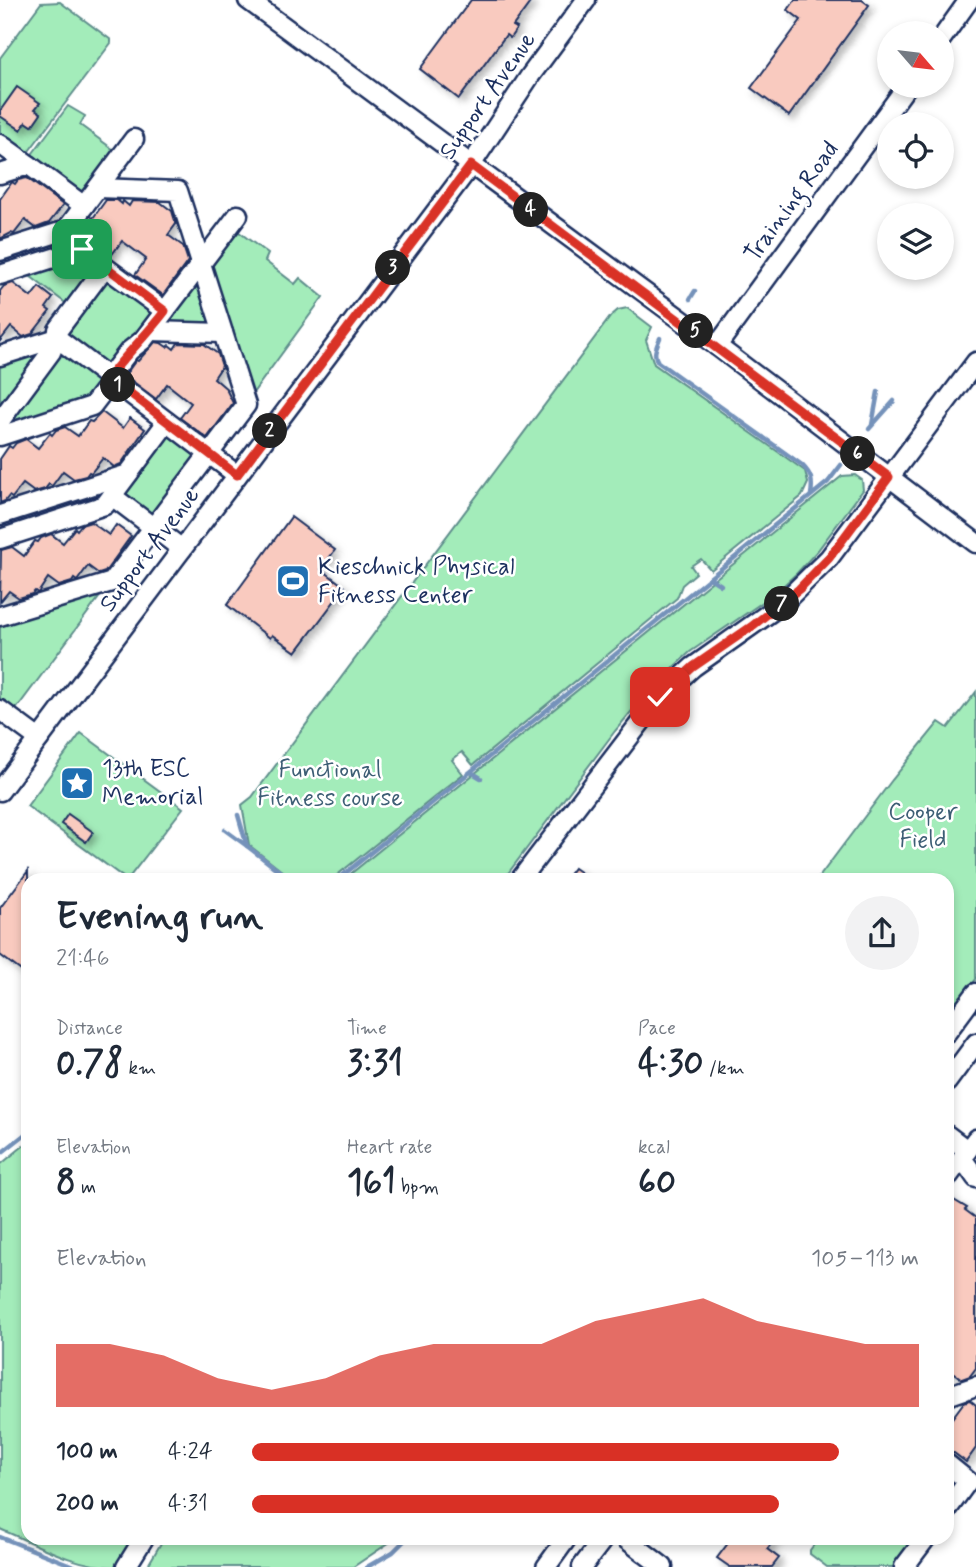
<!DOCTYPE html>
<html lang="en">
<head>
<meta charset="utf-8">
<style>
	:root { --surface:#fff; --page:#f2f2f3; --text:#1f2937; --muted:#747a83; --accent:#d93025 }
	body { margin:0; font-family:Mynerve,sans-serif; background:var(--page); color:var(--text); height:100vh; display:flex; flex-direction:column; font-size:26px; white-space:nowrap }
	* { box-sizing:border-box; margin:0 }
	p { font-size:23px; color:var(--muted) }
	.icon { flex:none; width:38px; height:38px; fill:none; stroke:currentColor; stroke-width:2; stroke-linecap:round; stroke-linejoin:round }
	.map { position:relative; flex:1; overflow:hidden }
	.panel { position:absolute; left:21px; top:873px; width:933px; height:672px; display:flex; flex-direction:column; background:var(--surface); border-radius:21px; box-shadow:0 4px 10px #0003 }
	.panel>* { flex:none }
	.needle { width:46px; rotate:118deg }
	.controls { position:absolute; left:877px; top:21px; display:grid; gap:14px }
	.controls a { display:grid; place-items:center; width:77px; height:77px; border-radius:50%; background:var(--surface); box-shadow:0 4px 10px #0003; font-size:35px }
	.pin { position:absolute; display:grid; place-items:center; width:60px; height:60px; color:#fff; margin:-30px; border-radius:14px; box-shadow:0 4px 10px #0006 }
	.km { position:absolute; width:35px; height:35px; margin:-18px; border-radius:50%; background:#222; color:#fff; font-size:19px; line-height:35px; text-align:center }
	.round { display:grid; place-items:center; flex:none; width:74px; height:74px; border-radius:37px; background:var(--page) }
	.headline { display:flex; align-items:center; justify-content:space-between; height:119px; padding:0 35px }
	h1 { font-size:38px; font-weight:800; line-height:52px }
	.metrics { display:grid; grid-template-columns:repeat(3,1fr); gap:10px; height:119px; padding:7px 35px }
	.metrics div { display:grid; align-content:center }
	.metrics b { font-size:35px; font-weight:800 }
	.metrics small { font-size:19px; font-weight:400 }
	.metrics p { font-size:19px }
	.chart { height:196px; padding:14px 35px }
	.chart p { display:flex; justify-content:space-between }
	.chart svg { width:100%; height:126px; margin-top:7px; fill:var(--accent); opacity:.7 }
	ul { padding:0 35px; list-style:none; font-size:23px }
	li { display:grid; grid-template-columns:112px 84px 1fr; align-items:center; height:52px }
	li i { height:18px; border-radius:9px; background:var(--accent) }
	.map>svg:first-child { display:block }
	.green { fill:#a3ecba; stroke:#5f8e8c; stroke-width:2 }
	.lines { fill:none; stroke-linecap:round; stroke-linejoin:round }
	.stream { stroke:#7492ba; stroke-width:4.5 }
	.building { fill:#f9cabf; stroke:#1b2f5e; stroke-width:2; filter:url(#shadow) }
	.minor-casing { stroke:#1b2f5e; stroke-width:23 }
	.minor { stroke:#fff; stroke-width:18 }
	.route-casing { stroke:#fff; stroke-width:14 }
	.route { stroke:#d93025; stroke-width:9 }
	.labels { text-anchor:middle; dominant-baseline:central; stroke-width:5; stroke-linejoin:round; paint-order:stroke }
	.street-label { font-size:24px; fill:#1b2f5e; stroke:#fff }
	.poi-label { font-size:24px; fill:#1b2f5e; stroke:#fff; text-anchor:start }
	.park-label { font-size:24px; fill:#3d5e75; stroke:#fff }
</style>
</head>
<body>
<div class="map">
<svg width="976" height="1567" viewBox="0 0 976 1567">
	<defs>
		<filter id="shadow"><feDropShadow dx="4.5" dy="4.5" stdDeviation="3.5" flood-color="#0004"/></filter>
	</defs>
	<rect width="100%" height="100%" fill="#fff"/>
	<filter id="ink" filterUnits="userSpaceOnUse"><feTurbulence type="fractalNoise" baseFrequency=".0143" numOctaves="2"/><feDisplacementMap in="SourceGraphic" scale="14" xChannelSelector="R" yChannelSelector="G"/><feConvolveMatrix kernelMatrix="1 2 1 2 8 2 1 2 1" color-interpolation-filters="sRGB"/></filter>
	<g filter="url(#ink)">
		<g class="green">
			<path d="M60,2L111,40V43L26,155L0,140V58L41,3Z"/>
			<path d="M68,106L85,116L80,125L118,153L89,190L71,192L30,157Z"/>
			<path d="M233,231L239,232L268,254L265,261L295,284L300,278L323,297L250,397L208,262Z"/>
			<path d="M82,254L92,262L95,275L68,305L26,273Z"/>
			<path d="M198,275L218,329L158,328Z"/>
			<path d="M115,279L157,310L108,368L62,331L98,282Z"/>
			<path d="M627,308L652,327L646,340L654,364L805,471L808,483L802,496L711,570L701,559L691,566L696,573L682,585L677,598L473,765L462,752L452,760L463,774L331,880H290L288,876L249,845L242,805L252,797L611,316L618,310Z"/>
			<path d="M46,346L0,414V360Z"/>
			<path d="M61,349L103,379L90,404L6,430L4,421Z"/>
			<path d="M167,433L200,454L149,519L122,492Z"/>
			<path d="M855,475L862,480L863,490L818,550L797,573L773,595L690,652L651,688L615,731L503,880H343L842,476Z"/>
			<path d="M107,587L14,712L0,705V621Z"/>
			<path d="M976,692V979L947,1018V880H817L892,780L939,722L948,728Z"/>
			<path d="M81,733L183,808L127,880L27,806Z"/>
			<path d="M28,1142V1538H133L115,1567C75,1567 36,1544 0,1529V1165Z"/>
			<path d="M164,1538H396L353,1567H147Z"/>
			<path d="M819,1538H921L899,1567H827L810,1554V1550Z"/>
		</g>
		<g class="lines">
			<g class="stream">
				<path d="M690,299L695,291"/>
				<path d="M660,338C657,346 652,354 658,362L802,465C812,475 813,481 811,495"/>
				<path d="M872,425L878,392"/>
				<path d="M869,429L894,401"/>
				<path d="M710,578L721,585"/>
				<path d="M471,772L481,778"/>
				<path d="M238,815L247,846L287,877L288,880"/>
				<path d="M225,830L247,846"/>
				<path d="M337,880L828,482L841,465"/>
				<path d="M0,1154L28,1132"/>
				<path d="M0,1537L76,1567"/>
				<path d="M367,1567L393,1552L407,1538"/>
			</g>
		</g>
		<g class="building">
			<path d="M471,0H532L513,26L517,28L510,38L506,35L459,99L420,69Z"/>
			<path d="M795,0H862L869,5L789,116L751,88L801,20L788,10Z"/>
			<path d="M17,87L40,103L35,109L41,113L32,126L26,122L21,130L0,116V111Z"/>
			<path d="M27,178L63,205L49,223L36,228L25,220L14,234L11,233L0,239V199L12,182L15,184L18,180Z"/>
			<path d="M106,200H117L122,204L123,201L129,206L132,201L160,202L172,211L176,224L168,235L183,246L188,261L163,295L135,275L146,259L122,241L110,257L81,234L82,232L80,230L90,216L93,218Z"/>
			<path d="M13,283L31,297L39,287L53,298L46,308L50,311L32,334L23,337L11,327L0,341V291L4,286Z"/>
			<path d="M155,342L161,343L167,347L169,345L174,349L178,343L204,344L218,354L222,366L214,378L228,390L227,391L233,403L207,438L180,418L191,403L167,384L156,399L127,377L126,374L136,360L138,361Z"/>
			<path d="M102,412L123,428L130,418L145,429L121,464L114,467L103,458L91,473L89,472L86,476L74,479L63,471L52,486L49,484L45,489L34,492L23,484L12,498L9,496L5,501L0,503V459L9,446L12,448L16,443L26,439L38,448L50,433L52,435L56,430L65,427L78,436L89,421L92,422Z"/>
			<path d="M291,517L335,550L321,569L345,587L296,652L272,635L270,638L227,605Z"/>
			<path d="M91,522L109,535L116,525L131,536L105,572L99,574L88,566L77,581L74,579L72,582L59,586L48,578L38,593L35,591L32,594L19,598L9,591L0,602L1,550L12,547L24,556L35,541L38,542L41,538L51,534L63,543L75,528L77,530L81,525Z"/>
			<path d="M68,814L93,832L86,842L61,824Z"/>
			<path d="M574,868L591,880H565Z"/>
			<path d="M28,871V976L0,955V908Z"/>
			<path d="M947,1196L967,1208L965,1210L976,1218V1368L970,1376L962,1379L947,1368Z"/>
			<path d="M970,1400L976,1405V1448L966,1462L954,1453H947V1425L964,1402Z"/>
			<path d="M732,1538H776L767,1549L779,1558L772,1567H730L717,1558Z"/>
		</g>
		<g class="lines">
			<g class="minor-casing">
				<g id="minor">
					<path d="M248,0L717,346L976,543"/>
					<path d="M942,38L969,0"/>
					<path d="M0,144L29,165"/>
					<path d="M0,174L29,165L84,206"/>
					<path d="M63,234L134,139"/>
					<path d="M0,251L60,232L105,267L58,330L57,338L237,475"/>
					<path d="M105,267L165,311"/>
					<path d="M0,275L82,249"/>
					<path d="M151,331L223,333"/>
					<path d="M717,346L907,86"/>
					<path d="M0,356L57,338"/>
					<path d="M109,377L129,351L143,340L238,215"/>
					<path d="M0,421L51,352L57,338"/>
					<path d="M0,436L92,406L112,380"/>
					<path d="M112,496L182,549"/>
					<path d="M0,515L128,474"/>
					<path d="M0,539L105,505L167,422"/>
					<path d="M0,616L112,582L246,405L178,191L98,188"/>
					<path d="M0,710L39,739"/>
					<path d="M0,791L471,165L530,76L586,0"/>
					<path d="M520,880L660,697L693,667L782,604L829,558L976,362"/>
					<path d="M947,1032L976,993"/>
					<path d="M947,1082L976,1043"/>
					<path d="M947,1135L967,1150"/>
					<path d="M962,1158L976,1178"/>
					<path d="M947,1178L976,1139"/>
					<path d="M947,1396L976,1386"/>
					<path d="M947,1464L968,1481L947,1510"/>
					<path d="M625,1538L663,1567"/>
					<path d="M126,1567L144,1538"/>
					<path d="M546,1567L567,1538"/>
					<path d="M582,1567L604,1538"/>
					<path d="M904,1567L926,1538"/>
				</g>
			</g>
			<use href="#minor" class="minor"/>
		</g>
	</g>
	<g class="lines" filter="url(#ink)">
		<g class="route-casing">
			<path id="route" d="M82,249L165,311C147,335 127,353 109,377L237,475L471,165L889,477L829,558L799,589L751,627L693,667L660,697"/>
		</g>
		<use href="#route" class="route"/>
	</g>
	<defs>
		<g id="stadium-square" transform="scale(1.75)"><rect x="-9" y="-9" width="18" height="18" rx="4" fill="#1f6fb2" stroke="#fff"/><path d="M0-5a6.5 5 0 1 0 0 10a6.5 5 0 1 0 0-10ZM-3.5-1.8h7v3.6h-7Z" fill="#fff"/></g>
		<g id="sight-square" transform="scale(1.75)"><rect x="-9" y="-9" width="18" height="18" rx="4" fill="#1f6fb2" stroke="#fff"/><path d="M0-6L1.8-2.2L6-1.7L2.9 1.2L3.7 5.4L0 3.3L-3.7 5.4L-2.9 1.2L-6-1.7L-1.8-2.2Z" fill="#fff"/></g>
	</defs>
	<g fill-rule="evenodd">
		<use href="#stadium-square" x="293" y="581"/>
		<use href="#sight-square" x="77" y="783"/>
	</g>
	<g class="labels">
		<g class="street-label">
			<text transform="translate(488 96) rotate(-55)">Support Avenue</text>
			<text transform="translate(792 202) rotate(-54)">Training Road</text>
			<text transform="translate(150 550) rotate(-53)">Support Avenue</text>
		</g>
		<g class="poi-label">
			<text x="318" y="567">Kieschnick Physical<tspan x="318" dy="28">Fitness Center</tspan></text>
			<text x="102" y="769">13th ESC<tspan x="102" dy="28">Memorial</tspan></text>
		</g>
		<g class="park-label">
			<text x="330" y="770">Functional<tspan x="330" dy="28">Fitness course</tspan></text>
			<text x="923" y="812">Cooper<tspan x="923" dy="28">Field</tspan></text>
		</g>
	</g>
</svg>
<div class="controls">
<a><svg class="needle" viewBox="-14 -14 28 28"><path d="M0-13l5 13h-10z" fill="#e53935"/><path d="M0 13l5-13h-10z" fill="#747a83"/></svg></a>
<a><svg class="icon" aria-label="locate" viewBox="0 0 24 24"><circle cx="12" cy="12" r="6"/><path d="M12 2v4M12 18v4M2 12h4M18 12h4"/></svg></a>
<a><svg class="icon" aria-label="layers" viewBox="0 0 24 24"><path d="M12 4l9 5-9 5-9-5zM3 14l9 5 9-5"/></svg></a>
</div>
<div class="pin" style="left:82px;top:249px;background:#1e9e55"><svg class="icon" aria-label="arrive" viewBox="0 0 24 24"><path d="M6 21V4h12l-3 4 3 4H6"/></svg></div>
<div class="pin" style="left:660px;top:697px;background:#d93025"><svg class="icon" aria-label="check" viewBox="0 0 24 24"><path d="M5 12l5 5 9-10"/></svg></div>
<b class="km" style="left:118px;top:385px">1</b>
<b class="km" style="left:270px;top:431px">2</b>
<b class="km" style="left:393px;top:268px">3</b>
<b class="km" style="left:531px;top:210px">4</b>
<b class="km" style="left:696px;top:331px">5</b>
<b class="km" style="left:858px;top:454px">6</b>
<b class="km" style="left:782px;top:604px">7</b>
<section class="panel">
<div class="headline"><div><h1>Evening run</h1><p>21:46</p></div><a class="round"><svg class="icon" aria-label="share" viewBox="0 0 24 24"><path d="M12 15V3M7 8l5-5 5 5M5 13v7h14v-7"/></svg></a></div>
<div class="metrics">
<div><p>Distance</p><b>0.78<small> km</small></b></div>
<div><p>Time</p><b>3:31</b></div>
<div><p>Pace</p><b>4:30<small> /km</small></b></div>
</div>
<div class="metrics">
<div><p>Elevation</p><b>8<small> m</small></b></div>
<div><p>Heart rate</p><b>161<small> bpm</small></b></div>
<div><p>kcal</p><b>60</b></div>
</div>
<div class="chart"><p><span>Elevation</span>105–113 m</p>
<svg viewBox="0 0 160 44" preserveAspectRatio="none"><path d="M0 44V22L10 22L20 26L30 34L40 38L50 34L60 26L70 22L80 22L90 22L100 14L110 10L120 6L130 14L140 18L150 22L160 22V44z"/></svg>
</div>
<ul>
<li><b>100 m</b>4:24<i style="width:88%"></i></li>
<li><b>200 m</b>4:31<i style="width:79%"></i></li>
</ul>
</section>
</div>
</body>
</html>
